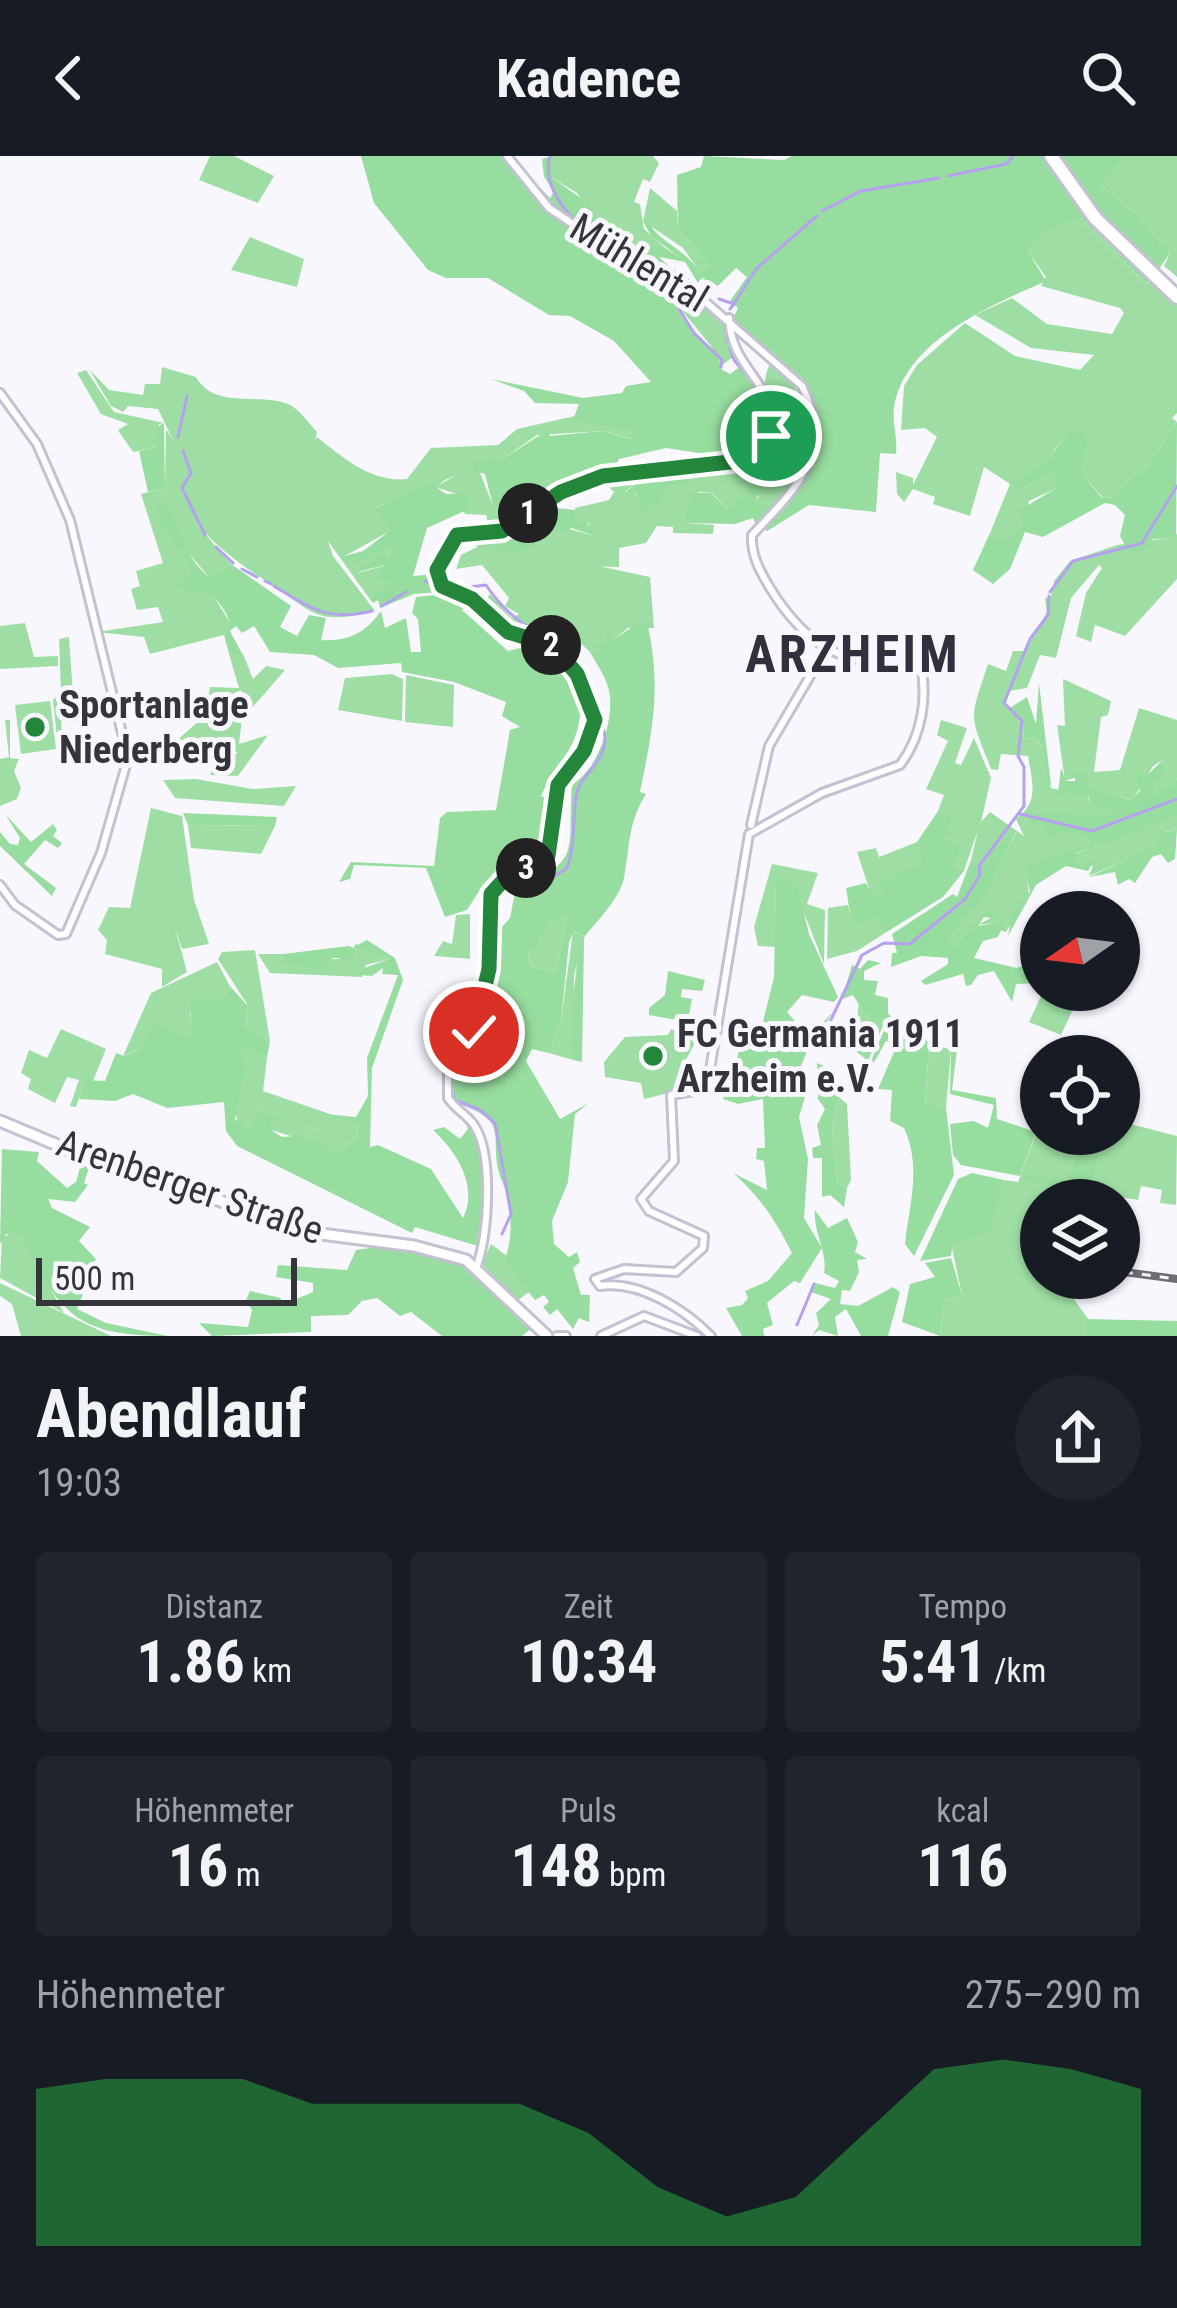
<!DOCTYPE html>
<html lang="de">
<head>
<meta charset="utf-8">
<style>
	:root { --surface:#171b24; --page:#20242c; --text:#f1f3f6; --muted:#9ea1a6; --accent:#23863a }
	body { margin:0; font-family:"Roboto Condensed",sans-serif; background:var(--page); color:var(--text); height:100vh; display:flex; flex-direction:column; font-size:45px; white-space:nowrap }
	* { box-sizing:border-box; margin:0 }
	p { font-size:39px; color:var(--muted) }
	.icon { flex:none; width:66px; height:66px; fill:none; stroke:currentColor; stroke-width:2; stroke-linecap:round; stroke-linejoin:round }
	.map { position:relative; height:1180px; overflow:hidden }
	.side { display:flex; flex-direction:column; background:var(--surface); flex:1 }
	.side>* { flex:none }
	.needle { width:78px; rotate:256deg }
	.buttons { position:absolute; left:1020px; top:735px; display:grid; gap:24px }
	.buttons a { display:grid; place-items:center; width:120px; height:120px; border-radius:50%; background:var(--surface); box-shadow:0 3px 9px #0004; font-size:60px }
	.scale { position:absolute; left:36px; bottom:30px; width:261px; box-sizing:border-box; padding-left:12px; border:6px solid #35343b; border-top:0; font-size:33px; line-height:42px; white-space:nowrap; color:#35343b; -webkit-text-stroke:9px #f9f7fe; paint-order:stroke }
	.pin { position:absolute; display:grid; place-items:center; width:102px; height:102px; color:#fff; margin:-51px; border:6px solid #fff; border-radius:50%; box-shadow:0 3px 12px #0007 }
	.km { position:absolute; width:60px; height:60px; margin:-30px; border-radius:50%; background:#222; color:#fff; font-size:33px; line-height:60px; text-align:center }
	.round { display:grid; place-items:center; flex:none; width:126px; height:126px; border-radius:63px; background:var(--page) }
	.summary { display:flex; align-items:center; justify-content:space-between; height:204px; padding:0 36px }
	h1 { font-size:66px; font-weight:700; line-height:90px }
	.figures { display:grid; grid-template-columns:repeat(3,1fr); gap:18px; height:204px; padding:12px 36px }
	.figures div { display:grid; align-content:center; border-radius:12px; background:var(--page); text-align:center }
	.figures b { font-size:60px; font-weight:700 }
	.figures small { font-size:33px; font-weight:400 }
	.figures p { font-size:33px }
	.chart { height:336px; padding:24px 36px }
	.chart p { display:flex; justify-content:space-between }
	.chart svg { width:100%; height:216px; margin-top:12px; fill:var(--accent); opacity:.7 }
	header { display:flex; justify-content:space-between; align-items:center; height:156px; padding:0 36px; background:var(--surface); font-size:54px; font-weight:700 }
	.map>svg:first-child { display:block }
	.green { fill:#9edea4 }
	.forest { fill:#98dda0; fill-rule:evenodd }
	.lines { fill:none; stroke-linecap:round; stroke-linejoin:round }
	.stream { stroke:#b4a2ee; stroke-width:3 }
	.minor-casing { stroke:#c4c1d2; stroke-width:12 }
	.major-casing { stroke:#c4c1d2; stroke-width:15 }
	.highway-casing { stroke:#c4c1d2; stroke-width:18 }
	.minor { stroke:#fff; stroke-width:6 }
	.major { stroke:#fff; stroke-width:9 }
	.highway { stroke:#fff; stroke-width:12 }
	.rail-casing { stroke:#6e6c73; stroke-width:8 }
	.rail { stroke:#f9f7fe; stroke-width:3; stroke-dasharray:9; stroke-linecap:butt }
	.route-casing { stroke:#fff; stroke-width:24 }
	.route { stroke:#23863a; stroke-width:15 }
	.poi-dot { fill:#23863a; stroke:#f9f7fe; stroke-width:4.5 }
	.labels { text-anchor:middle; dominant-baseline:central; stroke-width:10; stroke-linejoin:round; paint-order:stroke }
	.street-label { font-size:39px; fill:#35343b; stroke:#f9f7fe }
	.poi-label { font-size:39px; font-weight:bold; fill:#35343b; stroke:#f9f7fe; text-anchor:start }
	.district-label { font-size:51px; font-weight:bold; letter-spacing:3px; fill:#32303d; stroke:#f9f7fe }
</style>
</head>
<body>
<header><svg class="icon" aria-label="back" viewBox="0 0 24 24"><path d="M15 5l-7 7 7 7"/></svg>Kadence<svg class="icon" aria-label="search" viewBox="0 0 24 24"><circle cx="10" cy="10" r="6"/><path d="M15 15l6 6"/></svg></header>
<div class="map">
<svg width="1177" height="1180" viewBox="0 0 1177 1180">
	<rect width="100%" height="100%" fill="#f9f7fe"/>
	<g class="green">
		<path d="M210,0H234L274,20L258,47L199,24Z"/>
		<path d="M552,0H653L659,7L650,26L643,23L634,46L640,48L644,73L664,91L648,95L602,72L577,37L552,22Z"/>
		<path d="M1126,0H1177V121L1164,110L1170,97L1138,59L1100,30Z"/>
		<path d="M650,32L677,55L678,73L709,109L700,116L683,92L643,65Z"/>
		<path d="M1079,61L1146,128L1155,123L1177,143V257L1172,262L1177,266L1147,311L1119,332L1117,341L1103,342L1082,318L1085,294L1080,275H1072L1053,295L1054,303L1018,335L1053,318L1059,331L1029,345L1023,370L1010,387L990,377L1010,328L984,311L970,360L933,348L935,341L913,333L904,346L897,338L896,316L913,322V329L937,281L925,272L901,274L904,230L917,209L965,167L1015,200L1080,214L1094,199L1031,192L975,159L1012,142L1047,168L1112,178L1124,157L1120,152L1041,130L1046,121L1029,97L1043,77Z"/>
		<path d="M250,81L304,103L297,131L231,114Z"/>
		<path d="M658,113L719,156L733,201L721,210L720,201L657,124Z"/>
		<path d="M772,204C824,256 817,300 769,352L754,344L761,339L727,353L712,337L699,336L683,361L687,367L714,369L713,378L673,377V371L657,370L646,387L619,392V411L509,408L598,410L650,421L654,472H628L615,483L610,475L600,494L590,496L574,481L561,497L507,473L481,449L490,438L512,462L519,458L505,450L509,442L482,409L456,413L461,399L481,389L523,396L553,369L596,380L585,371L591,367L575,368V352L609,344L614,336L605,328L642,321L625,336L634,337L647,351L650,346L660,350L670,329L687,328L685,314C836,296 740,258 772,204Z"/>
		<path d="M162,211L196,221C215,254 257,236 288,248C298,252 309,267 317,276L315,286L317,281C342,301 372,327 407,323L431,292L498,289L517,273L575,260L634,275L633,283L603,275L537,279L504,302L476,306L493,350L508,355L546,324L571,330L499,374H490L486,359L465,358L457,338L435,331L455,320L377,351L392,374L343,401L394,387L387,404L357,417L387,409L392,435L385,431L369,442L328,385L333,400L375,455C315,470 315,457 269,427C239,408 218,392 194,365L231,408L208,420L182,389L169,347C171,388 182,385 190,416L180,426L213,439L229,465L224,479L150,498L144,481L97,476L163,466L158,451L137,454L131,433L140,430L136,415L163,407L141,338L165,332L166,273L173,284L158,253L128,250L123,256L111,250L89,213L109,234L143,239L145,228H160Z"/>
		<path d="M86,214L114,256L164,267L159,268L156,291L133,296L118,274L128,268L101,258L77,217Z"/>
		<path d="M1177,377V423L1125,480L1095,469L1091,486L1076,480L1086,437L1102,412L1099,409L1071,442L1056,502L1040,499L1027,532L1010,535L1006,547L1023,566L1024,583L1036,582L1044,594L1051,632L1088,641L1091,650L1113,654L1112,660L1031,655L1045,668L1087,681L1089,689L1025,715L1023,689L1029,739L1006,776L999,774L1003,766L977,769L993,761L989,755L956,790L948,782L984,739L1017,675L987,711L971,704L978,674L964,715L954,710L945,685L952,661L938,655L944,639L926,633L948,585L937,579L941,564L967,572L955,607L961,609L974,582L991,622L981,666L990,656L1024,680L1016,663C1040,646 1032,626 1028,600L1001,598L998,614L991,613C969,556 969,566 988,508L1006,515L1013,495H1025L1047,456L1045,442L1051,441L1054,425L1070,405L1117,389L1175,381Z"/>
		<path d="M25,467L34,501L58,500V510L0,513V470Z"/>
		<path d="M69,481L75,567L61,565L63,590L58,591L53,544L61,536L59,483Z"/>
		<path d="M229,498H243L253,523L266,510L285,514L245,560L241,534L206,552L210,531L239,532Z"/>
		<path d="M392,518L403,523L402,565L338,554L345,522Z"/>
		<path d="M406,519L454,529L453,571L405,566Z"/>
		<path d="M1063,523L1111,545L1108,559L1101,561L1094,616L1120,614L1139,552L1177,564V623L1158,640L1150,633L1168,614L1163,604L1153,610L1133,644L1087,631L1089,617L1065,625L1057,569L1065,570Z"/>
		<path d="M50,545L56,593L21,598L15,549Z"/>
		<path d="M208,557L242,562L239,588L268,579L238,620L210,619L216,606L238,597L232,592L200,593L199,598L167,593Z"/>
		<path d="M5,564H10V602L19,603L14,615L21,632L17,643L0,650V603L9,601Z"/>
		<path d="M196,623L253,633L296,630L284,650L175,642L163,624Z"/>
		<path d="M151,652L182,660L194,744L209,788L182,793L175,772L187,816L162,831V813L105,798L107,784L98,774L109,751L130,752Z"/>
		<path d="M1169,659L1177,660V673L1165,676L1156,691L1089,720L1093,710L1077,707L1075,698Z"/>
		<path d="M188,669L275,670L261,698L191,692Z"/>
		<path d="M917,686L924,708L881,726L883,737L872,741L857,696L876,692L879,701Z"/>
		<path d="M772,708L818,717L807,748L825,754L824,808L801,749L776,721L775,791L758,790L754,771Z"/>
		<path d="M848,749L851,763L875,761L885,777L857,795L827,803L828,752Z"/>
		<path d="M470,758V803L434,800L443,785L452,788L456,759Z"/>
		<path d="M567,761L556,815L531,811L528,797L536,793L547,766Z"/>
		<path d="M573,775L585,780L574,819L573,904L549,897L561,865Z"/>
		<path d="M356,788L389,803L366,809L362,821L270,817L258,798H283L282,807L337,803L346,801Z"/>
		<path d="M255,794L270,885L246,874L247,848L218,803L222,796Z"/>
		<path d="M217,806L230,830L228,842L190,855L193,883L174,879L123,900L151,837Z"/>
		<path d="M1044,834H1082L1061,879L1029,866Z"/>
		<path d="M859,844L865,858L885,865L868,905L842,884L857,863Z"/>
		<path d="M61,873L106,893L93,925H85L76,951L70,950L79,924L67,921L55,947L28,933L31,923L21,917L29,894L47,902Z"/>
		<path d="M671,873L697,883L686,904L689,932L644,943L641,927L605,921L604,906L625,881L668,879Z"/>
		<path d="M929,891L951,894L946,952L925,950Z"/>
		<path d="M248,892L267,902L263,935L359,968L356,982L340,995L271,974L270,962L325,977L259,954L247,972L240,970L234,956Z"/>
		<path d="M839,941L847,948L851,1024L847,1032L838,1028L832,972Z"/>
		<path d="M1041,964V978H1119V965L1177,980L1176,1049L1160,1047L1162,1034L1141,1030L1138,1044L1066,1033L1063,1044H1041V1122H1059L1088,1163L1087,1180H940L944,1144L962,1139L952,1092L993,1070L1004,1024L1018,1026Z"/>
		<path d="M16,1076L20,1079L64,1157L0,1122L2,1081Z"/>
		<path d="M491,1088L507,1100L504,1107L529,1136L517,1145L482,1108Z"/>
		<path d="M0,1127L111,1180H21L12,1148L0,1140Z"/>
	</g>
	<g class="forest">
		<path d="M361,0H506C541,55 594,97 658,113L657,125L668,129C673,155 696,181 718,196L721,213L730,218L741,210L761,229L770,261L752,259L743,297L725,301L666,292L619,303L611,317L571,330L546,324L508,355L493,350L485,318L472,314L476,305L504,302L548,274L550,280L602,275L632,283L634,275L573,264L579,248L535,247L524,235L491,223L583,242L622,237L626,230L651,226L614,185L570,160L549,159L488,122H446L428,114L374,47Z"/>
		<path d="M509,0L550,42L554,35L544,21L542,3L552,0V22L588,47L602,72L640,92L664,91L682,103L651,80L643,65H648C658,86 684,92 700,116L709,109L678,73L677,19L701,11L704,0L784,4L792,0H1048L1153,121L1146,128L1080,62L1043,77L1029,97L1046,125C992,149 904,185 894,252C892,267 898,283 896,298L880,297L876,356L809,349L767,375L761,372C783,356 796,340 806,314C838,238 783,210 733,162L738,152L730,145L747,121L736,112L718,130L702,122L698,127L685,106L659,101L687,127C669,110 646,112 625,101C578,75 542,41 509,0Z"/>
		<path d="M1060,0H1126L1100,30L1138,59L1170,97L1157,116L1100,58Z"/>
		<path d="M1177,266L1176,382L1153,383L1145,394L1128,395L1120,380L1125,359L1115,349L1105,347L1043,381L1025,376L1010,413L993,428L973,414L990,377L1010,386L1023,369L1020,354L1058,331L1053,318L1018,335L1010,327L1053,303V296L1072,274L1081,275L1087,285L1082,318L1102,342L1116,341L1119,332L1147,311Z"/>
		<path d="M164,267L165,332L148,336L139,295L156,291V272Z"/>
		<path d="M685,314L688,329H670L660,350L650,347L646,357L635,337H625L642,321L605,328L604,323Z"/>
		<path d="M453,317L436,331L446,338L464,337L469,353L427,372L413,420L437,418L444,433L439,419L450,416L454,435L414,438L380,452L378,444L373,447L369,442L385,429L392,435L389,425L376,423L385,409L357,416L382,398L387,404L393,388L355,406L341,401L363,395L391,374L376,352Z"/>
		<path d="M795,318L799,319L792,334L757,371L753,362L735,368L687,367L683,361L694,337H711L727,353L741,340L751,341L748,334L755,328L762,331L755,344L769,351Z"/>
		<path d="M554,341L556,352L575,354V368L591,365L585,371L594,372L596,380L571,372L566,377L553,370L523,397L475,390L469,377L497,378Z"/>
		<path d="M169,347C178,374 187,403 208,420L231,408L291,450L280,471L297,480L309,459L326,462L321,484C350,486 367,475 381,455L385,472L406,462L411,496H421L418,463L412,457L416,441L455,437L470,445L462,454L508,495L539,487L582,544C577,601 562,594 541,640L547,642L544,668L549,669L545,702L509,717L491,734L481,732L467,754L445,761L426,712L354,709L350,723L339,726L351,706L434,710L440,662L447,656L496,654L510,574L520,571L502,560L506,546L454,526L402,516L401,507L338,512L314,499L270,496L254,470L242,477L236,470L230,475L254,520L242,498H229L224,479L229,464C220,443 208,432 185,434L179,427L190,416C183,390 162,378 155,351Z"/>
		<path d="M635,469L648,470C661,532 653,573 640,636L646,638C628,667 630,689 624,722C620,742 598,764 585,780L574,775L569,786L561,865L549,897L532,893L526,905L560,963L589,947L575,958L568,1026L552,1065L554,1088L569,1101L577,1096L580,1106L573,1112L581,1139H590L589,1166L579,1162L573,1173L557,1153L550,1159L543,1151L549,1146L544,1139L535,1144L504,1107C514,1079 512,1050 502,1025C485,982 517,966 453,946L448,921L456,924L465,893L462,887C497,863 485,805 492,769L502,771L510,762L516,731C584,707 567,693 572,628C598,615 617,559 608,531C605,520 596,507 590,496L599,494L596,488L604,487L609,473L615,483ZM567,761L556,815L531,811L528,798L536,793L548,766Z"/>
		<path d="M1039,527L1051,629C1043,615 1050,598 1036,582L1024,583L1023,566L1008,553L1027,541L1036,568Z"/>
		<path d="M1163,604L1168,614L1151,633L1158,639L1177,623V660L1076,697L1078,707L1094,705L1088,715L1066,710L1036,729L1008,780L1012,758L1030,736L1025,715L1030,708L1089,688L1087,681L1065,676L1046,682L1045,669L1029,668L1030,655L1112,659V654L1090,650L1089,641L1058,637L1061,612L1066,625H1075V616H1089L1088,631L1132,644L1140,635L1135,614L1146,620Z"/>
		<path d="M938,655L953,661L945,685L960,690L954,710L964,715L943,741L885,777L875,762L859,768L851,764L846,732L866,727L873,740L883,736L880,726L923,708L917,686Z"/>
		<path d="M183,657L277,661L275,670L188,669Z"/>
		<path d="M5,658L31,686L53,668L57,674L53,680L62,687L58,692L45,684L24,708L56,732L52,740L0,690V676L10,688L18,689L20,682Z"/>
		<path d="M1177,673L1175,703L1168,707L1161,698L1152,701L1135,727L1129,723L1118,729L1115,716L1089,721L1156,690L1163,677Z"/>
		<path d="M1017,674L985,739L948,782L957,789L989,752L999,763L984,761L978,770L1005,765L998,781L983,785L974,802L1017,812L1039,803L1040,827L1016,828L1012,846L994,815L978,819L971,829L966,830L963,818L925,829L921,825L948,808V802L921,800L891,811L892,797H897L892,778L953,738L957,741L971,704L987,710L993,694Z"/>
		<path d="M776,720L797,727L809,778L838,841L834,846L802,839L787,856L809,881L833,856L811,890L816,895L808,893L795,924L797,939L805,941L799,961L808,1003L804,1062L822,1092L800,1127L794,1125L767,1147L773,1169L763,1173L764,1180H742L726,1152L742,1149L748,1142L745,1135L768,1125L792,1097C776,1065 761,1042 733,1017L767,1034L764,1005L756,1003L757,992H765L763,943L738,948L723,943L724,917L734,918L743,873L759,882L774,821Z"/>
		<path d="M580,783L584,784L582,906L573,904L570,867Z"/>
		<path d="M367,784L395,802L403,824L372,912L370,991L378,989L431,1013L463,1062C479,1030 456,995 433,974L444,971L460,983L468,973L464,962C493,992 484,1052 481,1091L415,1071L412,1077L237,990L226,975L224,946L167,952L133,938L115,945L79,943L85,924L105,925L116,897L124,900L140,893L153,867L192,882L190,842H227L230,830L247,849L246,873L270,885L267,902L248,893L235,963L247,972L259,954L326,977L271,963V974L282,981L295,980L340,995L356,982L359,969L324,958L356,961L368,940L367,902L398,819L382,818L383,812L372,820L348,818L389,803L356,790Z"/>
		<path d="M349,790L355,793L353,802H333L327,813L282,807L283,798Z"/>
		<path d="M868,804L881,807L864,815V824L878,825L875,839L888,842V858L935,890L957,894L952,934L996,942L997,963L1036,976L1020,1020L961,1009L953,999L950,968L974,965L988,972L994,949L950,938L951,895L929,891L925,949L946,952L954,1019L914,1100L905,1088C909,1049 922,1011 904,972L890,965L892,934L878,933L894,896L892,886L886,885L860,932L887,867L865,858L853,839L842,843L852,809L860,813Z"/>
		<path d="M668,815L705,824L702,835L682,833L681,841L692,843L689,860L699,862L693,867L649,859V852L665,839Z"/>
		<path d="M817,907L832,913V936L839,941L832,972L838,1028L847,1032L844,1051L830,1039L822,1041V1002H813L812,992L821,989L817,969L825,953L818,943Z"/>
		<path d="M1081,981L1098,996L1091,1037L1022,1023L1023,1017L1069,1025Z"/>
		<path d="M2,993L39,996L37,1005L67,1032L76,1026L81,1008L89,1012L84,1027L88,1029L75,1046L48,1043L52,1052L90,1071L79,1085L96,1103L89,1121L72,1131L83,1138L77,1153L106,1167L168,1180C76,1180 60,1158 20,1079L6,1078L0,1088Z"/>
		<path d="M972,1017L1004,1024L993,1071L952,1092L951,1100L920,1105L958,1023Z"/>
		<path d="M815,1054L828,1072L847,1062L858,1086L855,1096L867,1103L857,1104L859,1116L850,1135L842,1134L840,1148L858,1150L893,1131L900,1136L888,1180H861L846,1153L835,1161L838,1180L819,1174L812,1180L819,1169L816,1157L831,1143L811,1136L815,1127L835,1132L839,1125L824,1117C828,1096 813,1077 815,1054Z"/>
		<path d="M383,1090L459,1103L532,1172L522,1180H442L411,1156L400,1160L377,1142L362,1145L348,1159L311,1160V1176L212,1180L199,1167L248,1171L252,1154L246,1144L250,1135L281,1142L280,1150L313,1136V1127L276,1121L278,1109L347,1114L356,1094Z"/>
		<path d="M951,1102L962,1139L944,1144L940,1180L902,1166L910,1128L935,1121L925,1107Z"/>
		<path d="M1086,1163L1177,1165V1180H1087Z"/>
	</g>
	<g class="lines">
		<g class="stream">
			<path d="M550,0C542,27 562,52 580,70"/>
			<path d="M948,20L1006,8L1013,0"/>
			<path d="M822,55L861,35L939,22"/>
			<path d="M618,95L695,128"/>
			<path d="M656,116L694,177L722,204L721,211"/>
			<path d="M719,143L734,148L730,153"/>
			<path d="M734,148L756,113L817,60"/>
			<path d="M724,166L728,187"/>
			<path d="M730,193L733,202"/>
			<path d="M734,204L760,235"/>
			<path d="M178,281L187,240"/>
			<path d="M183,295L191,317L182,332L205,379"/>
			<path d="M490,379H503L557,342L579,339L610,324L686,315"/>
			<path d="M216,391L233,407"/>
			<path d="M242,413L257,421"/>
			<path d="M443,415L448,399"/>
			<path d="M265,425L271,428"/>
			<path d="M425,425L446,434"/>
			<path d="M446,427L454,433L486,429C520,482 573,482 595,548C598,559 605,571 605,583C605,607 579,620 576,640C573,662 575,691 567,712L552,722L530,715L510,723"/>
			<path d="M274,430C310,452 328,466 372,455"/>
			<path d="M1050,436L1073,405L1142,387L1177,330"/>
			<path d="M382,450L406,436"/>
			<path d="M1020,658L1092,675L1177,643"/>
			<path d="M826,874L862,799L884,787L910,788L965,743L980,719L979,710L1024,650V611L1018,600L1022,565L1004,547L1030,483L1048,459L1049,440"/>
			<path d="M470,885C510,849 481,774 499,734"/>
			<path d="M451,930L455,944L480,954L495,967L511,1058L502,1078"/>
			<path d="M797,1169L814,1128"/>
		</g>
		<g class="minor-casing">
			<g id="minor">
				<path d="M507,0L549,52L625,103L677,121L802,230C835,297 795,334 752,379C751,400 760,415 770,432C807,492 848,515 920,504C928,539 923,579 900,609L822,637L749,678L708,926L700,934L671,939L674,1005L641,1043L649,1055L704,1080L703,1092L676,1116L624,1113L595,1123L600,1130C639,1124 684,1153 711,1180"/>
				<path d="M0,237L37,288L70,364L128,602L101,697L66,778L58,779L15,749L0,729"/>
				<path d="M751,669L769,590L826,493"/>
				<path d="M477,1110C488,1077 494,999 474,969C467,959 455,953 448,942V907L475,874L483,853L492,738L510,718L548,701L558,629L584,595L595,561L576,517L553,490L508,475L472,443L445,432L437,412L455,380L504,374L558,337L603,320L741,304L760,293L772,275C772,219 732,216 729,162"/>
				<path d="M557,1180H566"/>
				<path d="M601,1180L644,1160L697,1180"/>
			</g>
		</g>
		<g class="major-casing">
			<path id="major" d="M0,965L74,996L149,1015L290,1074L414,1090L466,1104L547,1180"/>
		</g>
		<g class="highway-casing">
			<path id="highway" d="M1051,0L1095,62L1177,141"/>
		</g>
		<use href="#minor" class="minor"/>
		<use href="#major" class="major"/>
		<use href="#highway" class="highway"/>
		<g class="rail-casing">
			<path id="rail" d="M1124,1116L1177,1123"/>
		</g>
		<use href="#rail" class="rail"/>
	</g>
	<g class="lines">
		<g class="route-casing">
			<path id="route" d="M474,876L489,813L491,738L509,718L548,700L558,629L584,595L595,564L577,518L553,490L508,476L472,443L442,430L437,414L457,379L502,375L561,336L603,320L739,305L771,280"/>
		</g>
		<use href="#route" class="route"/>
	</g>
	<g class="poi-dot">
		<circle cx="35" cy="571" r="12"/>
		<circle cx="653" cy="900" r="12"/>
	</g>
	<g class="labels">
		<g class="street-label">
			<text transform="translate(639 107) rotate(31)">Mühlental</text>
			<text transform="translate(190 1031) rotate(19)">Arenberger Straße</text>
		</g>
		<g class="poi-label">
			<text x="59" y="549">Sportanlage<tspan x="59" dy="45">Niederberg</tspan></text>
			<text x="677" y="878">FC Germania 1911<tspan x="677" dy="45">Arzheim e.V.</tspan></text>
		</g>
		<g class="district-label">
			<text x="853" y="498">ARZHEIM</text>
		</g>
	</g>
</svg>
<div class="buttons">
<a><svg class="needle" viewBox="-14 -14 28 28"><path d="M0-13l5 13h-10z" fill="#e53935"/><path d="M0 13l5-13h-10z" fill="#9ea1a6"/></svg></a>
<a><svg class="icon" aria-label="locate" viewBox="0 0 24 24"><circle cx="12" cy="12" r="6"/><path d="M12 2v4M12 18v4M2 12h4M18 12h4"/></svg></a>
<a><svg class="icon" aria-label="layers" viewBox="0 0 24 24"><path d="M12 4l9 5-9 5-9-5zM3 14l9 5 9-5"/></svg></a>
</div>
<div class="scale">500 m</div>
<div class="pin" style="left:771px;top:280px;background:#1e9e55"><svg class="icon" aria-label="arrive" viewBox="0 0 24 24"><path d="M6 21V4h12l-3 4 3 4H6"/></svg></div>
<div class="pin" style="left:474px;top:876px;background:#d93025"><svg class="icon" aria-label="check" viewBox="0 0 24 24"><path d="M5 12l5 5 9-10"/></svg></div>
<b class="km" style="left:528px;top:357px">1</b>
<b class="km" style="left:551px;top:489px">2</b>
<b class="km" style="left:526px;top:712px">3</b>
</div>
<section class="side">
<div class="summary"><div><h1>Abendlauf</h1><p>19:03</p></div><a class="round"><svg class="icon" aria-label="share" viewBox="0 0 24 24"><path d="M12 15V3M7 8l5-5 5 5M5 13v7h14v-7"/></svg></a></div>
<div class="figures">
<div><p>Distanz</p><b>1.86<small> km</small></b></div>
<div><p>Zeit</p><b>10:34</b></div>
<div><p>Tempo</p><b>5:41<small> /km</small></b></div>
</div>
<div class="figures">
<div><p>Höhenmeter</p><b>16<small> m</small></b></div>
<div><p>Puls</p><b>148<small> bpm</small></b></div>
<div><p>kcal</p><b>116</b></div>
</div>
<div class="chart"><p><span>Höhenmeter</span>275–290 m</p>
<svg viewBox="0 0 160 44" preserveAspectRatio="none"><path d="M0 44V12L10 10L20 10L30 10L40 15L50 15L60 15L70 15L80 21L90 32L100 38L110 34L120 21L130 8L140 6L150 8L160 12V44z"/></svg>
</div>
</section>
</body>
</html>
